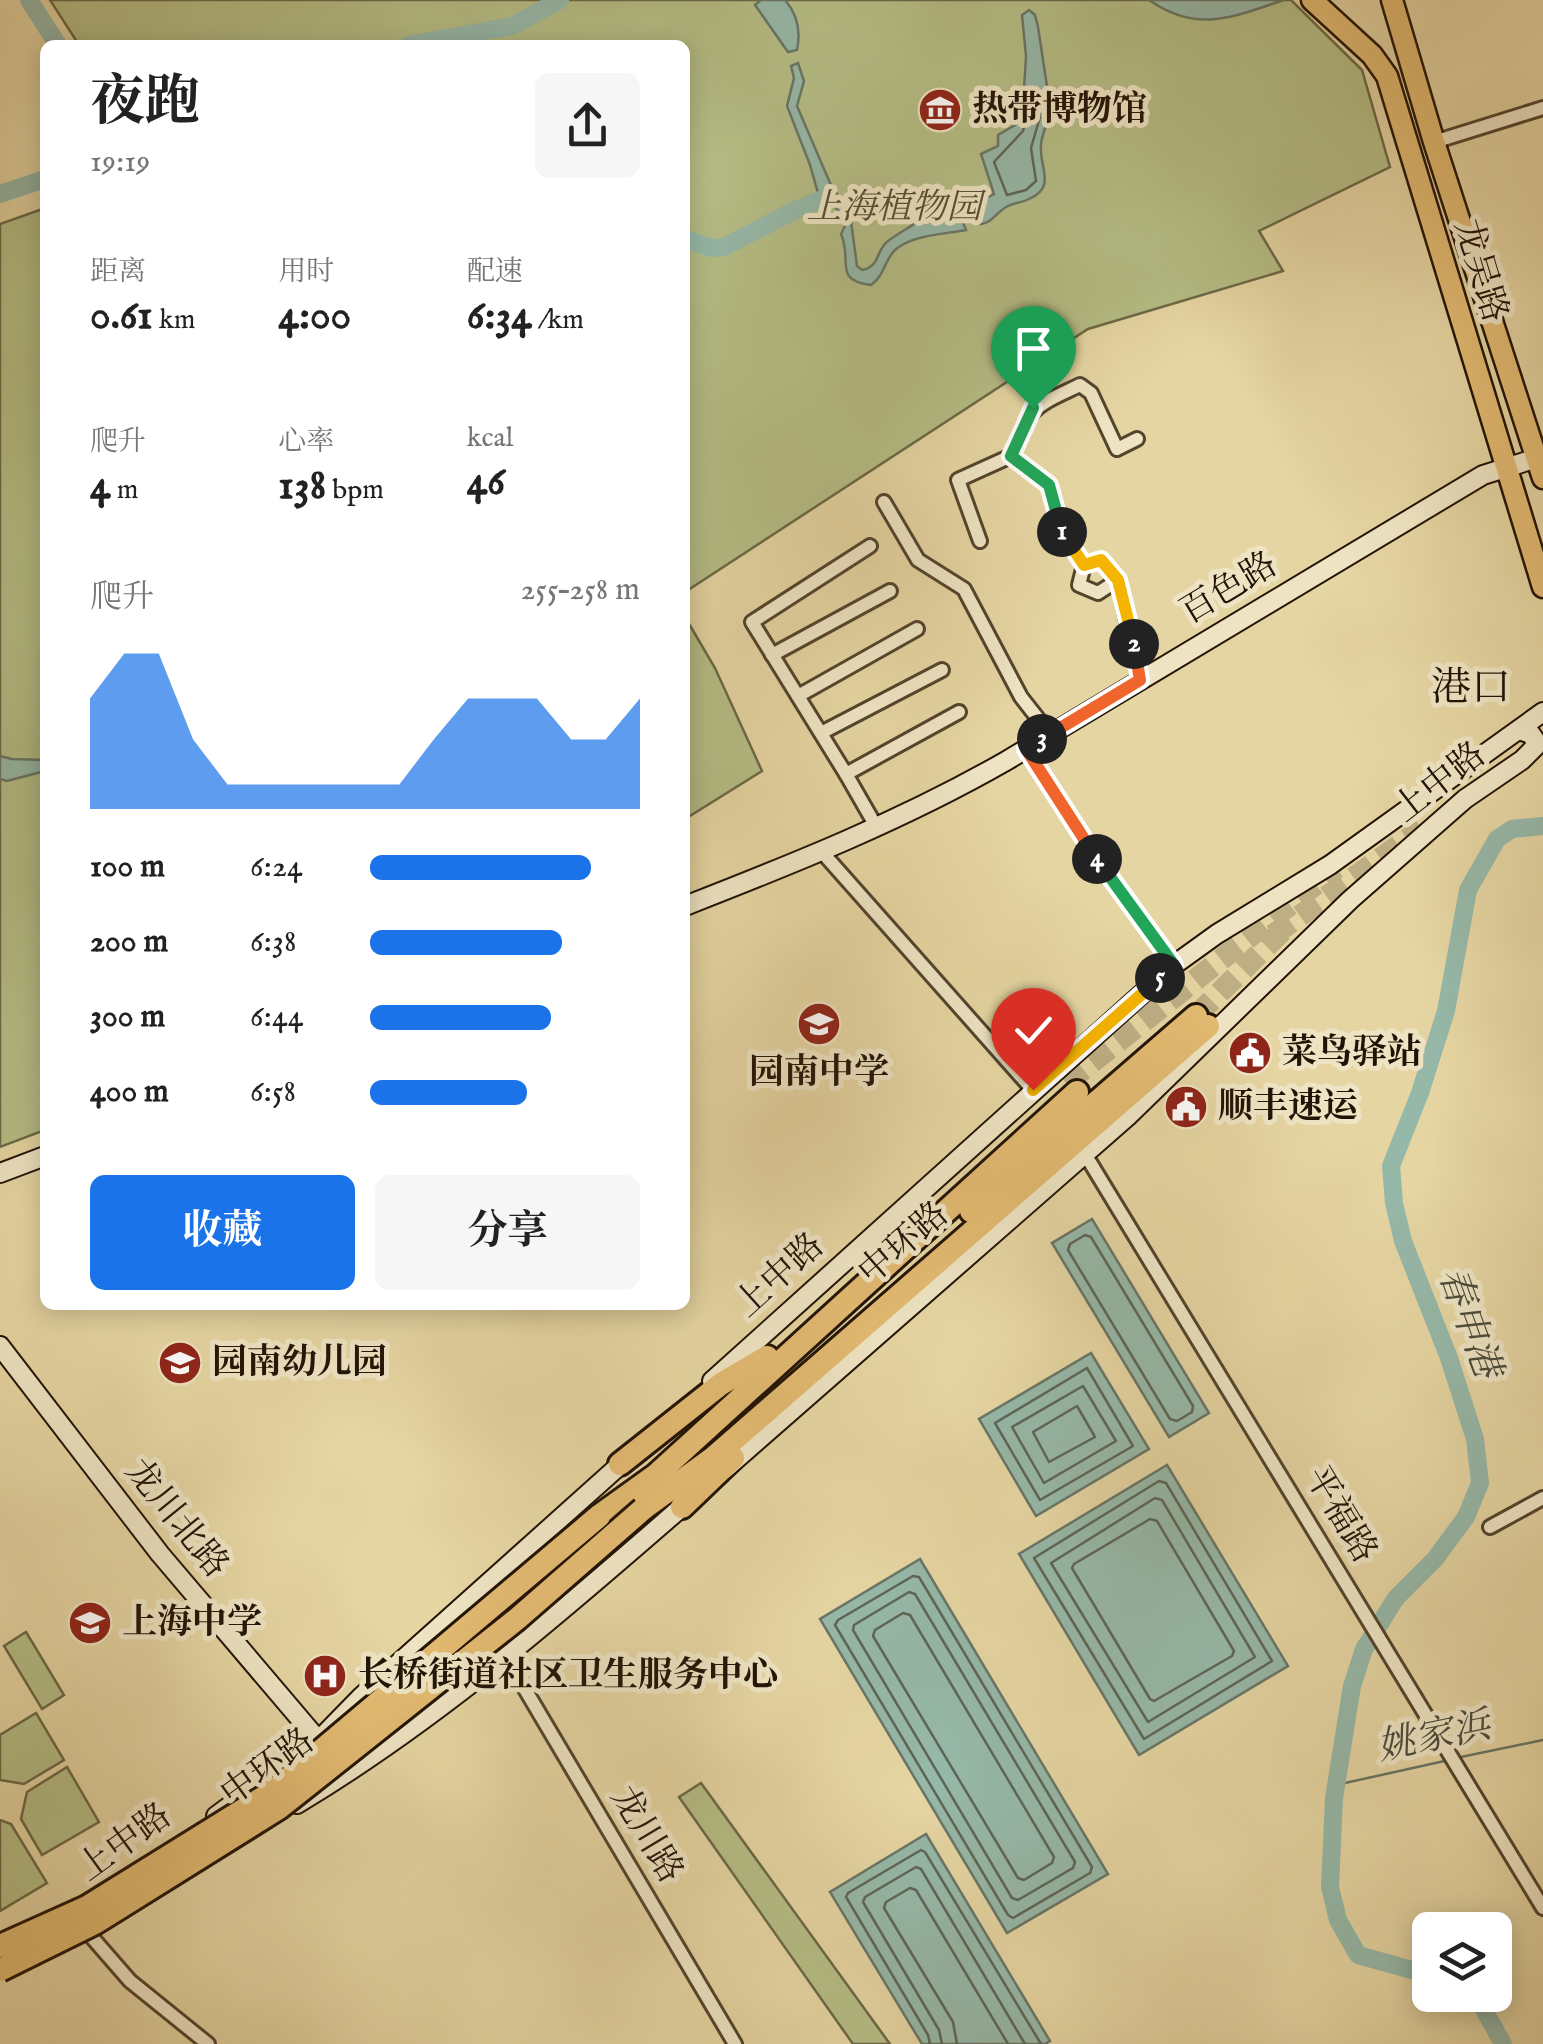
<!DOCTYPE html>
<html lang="zh">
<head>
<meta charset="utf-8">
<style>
	:root { --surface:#fff; --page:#f6f6f6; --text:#222; --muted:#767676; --accent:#1a73e8 }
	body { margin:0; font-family:"IM FELL English","Noto Serif SC",serif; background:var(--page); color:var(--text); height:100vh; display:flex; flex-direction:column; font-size:38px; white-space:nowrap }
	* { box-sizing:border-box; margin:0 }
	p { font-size:32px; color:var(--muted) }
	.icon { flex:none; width:55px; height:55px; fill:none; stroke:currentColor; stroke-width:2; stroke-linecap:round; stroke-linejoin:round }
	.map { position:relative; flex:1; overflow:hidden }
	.side { position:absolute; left:40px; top:40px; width:650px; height:1270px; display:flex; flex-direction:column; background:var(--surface); border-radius:15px; box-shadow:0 5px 25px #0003 }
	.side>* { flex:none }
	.tools { position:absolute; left:1412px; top:1912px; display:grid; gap:20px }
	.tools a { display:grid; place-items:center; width:100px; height:100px; border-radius:15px; background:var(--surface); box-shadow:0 5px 25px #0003; font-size:50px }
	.pin { position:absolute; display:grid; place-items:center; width:85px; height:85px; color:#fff; margin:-102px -42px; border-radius:50% 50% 50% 0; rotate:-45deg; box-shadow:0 0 10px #0007 }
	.pin .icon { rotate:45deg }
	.km { position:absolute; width:50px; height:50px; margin:-25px; border-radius:50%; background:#222; color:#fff; font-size:28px; line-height:50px; text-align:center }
	.round { display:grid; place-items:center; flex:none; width:105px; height:105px; border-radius:15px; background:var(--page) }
	.headline { display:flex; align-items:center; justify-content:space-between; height:170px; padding:0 50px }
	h1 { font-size:55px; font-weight:700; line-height:75px }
	.figures { display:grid; grid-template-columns:repeat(3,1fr); gap:15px; height:170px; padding:10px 50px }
	.figures div { display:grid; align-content:center }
	.figures b { font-size:42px; font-weight:700 }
	.figures small { font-size:28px; font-weight:400 }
	.figures p { font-size:28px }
	.chart { height:280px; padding:20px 50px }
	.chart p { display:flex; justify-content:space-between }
	.chart svg { width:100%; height:180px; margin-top:10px; fill:var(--accent); opacity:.7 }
	.cta { display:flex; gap:20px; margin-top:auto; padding:20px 50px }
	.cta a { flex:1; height:115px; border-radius:15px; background:var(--accent); color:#fff; font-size:40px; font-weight:700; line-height:115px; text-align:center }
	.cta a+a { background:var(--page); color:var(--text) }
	ul { padding:0 50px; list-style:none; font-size:32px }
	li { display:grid; grid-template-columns:160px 120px 1fr; align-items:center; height:75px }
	li i { height:25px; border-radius:12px; background:var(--accent) }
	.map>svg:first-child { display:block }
	.green { fill:#b5bd85; stroke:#6c6846; stroke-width:2.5 }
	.water { fill:#96b8a8; stroke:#687667; stroke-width:2.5 }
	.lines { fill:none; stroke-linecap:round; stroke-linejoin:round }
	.shore { stroke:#5c6657; stroke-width:2.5 }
	.stream { stroke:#687667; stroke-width:2.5 }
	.river { stroke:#96b8a8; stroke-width:18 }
	.highway-tunnel { stroke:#beae83; stroke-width:22; stroke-dasharray:22 11; stroke-linecap:butt }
	.street-casing { stroke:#53442d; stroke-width:18 }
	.secondary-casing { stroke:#221306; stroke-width:22 }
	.primary-casing { stroke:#221306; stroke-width:25 }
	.highway-casing { stroke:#221306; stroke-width:28 }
	.street { stroke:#eee4c3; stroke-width:12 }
	.secondary { stroke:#eee4c3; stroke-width:18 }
	.primary { stroke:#e2ba71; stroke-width:20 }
	.highway { stroke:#e2ba71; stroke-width:22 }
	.highway-bridge-casing { stroke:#221306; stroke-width:28; stroke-linecap:butt }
	.highway-bridge { stroke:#e2ba71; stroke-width:22 }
	.split-1-casing { stroke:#fff; stroke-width:20 }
	.split-2-casing { stroke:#fff; stroke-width:20 }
	.split-3-casing { stroke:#fff; stroke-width:20 }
	.split-4-casing { stroke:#fff; stroke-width:20 }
	.split-5-casing { stroke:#fff; stroke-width:20 }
	.split-6-casing { stroke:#fff; stroke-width:20 }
	.split-1 { stroke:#22a559; stroke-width:12 }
	.split-2 { stroke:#f5b400; stroke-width:12 }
	.split-3 { stroke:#f0652b; stroke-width:12 }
	.split-4 { stroke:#f0652b; stroke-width:12 }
	.split-5 { stroke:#22a559; stroke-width:12 }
	.split-6 { stroke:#f5b400; stroke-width:12 }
	.labels { text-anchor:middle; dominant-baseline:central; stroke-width:10; stroke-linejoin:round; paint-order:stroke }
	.poi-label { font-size:35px; font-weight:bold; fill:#221306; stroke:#eee4c3; text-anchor:start }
	.park-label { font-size:35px; font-style:italic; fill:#554e32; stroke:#eee4c3 }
	.street-label { font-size:35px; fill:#221306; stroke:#eee4c3 }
	.water-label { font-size:38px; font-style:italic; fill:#4b4d3f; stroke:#eee4c3 }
	.quarter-label { font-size:40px; fill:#221306; stroke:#eee4c3 }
</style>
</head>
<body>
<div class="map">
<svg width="1543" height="2044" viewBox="0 0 1543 2044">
	<rect width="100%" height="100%" fill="#e5d5a2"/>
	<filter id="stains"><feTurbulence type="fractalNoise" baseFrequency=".002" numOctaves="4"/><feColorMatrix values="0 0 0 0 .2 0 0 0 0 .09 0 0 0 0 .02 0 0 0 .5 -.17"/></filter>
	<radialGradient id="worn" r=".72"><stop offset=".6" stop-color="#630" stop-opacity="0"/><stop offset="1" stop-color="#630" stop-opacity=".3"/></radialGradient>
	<g class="green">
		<path d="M50,0H1291L1362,70L1390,167L1259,231L1283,271L1088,329L685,592V45H79Z"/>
		<path d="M45,208V1130L0,1147V224Z"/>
		<path d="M685,617L715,668L762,771L685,819Z"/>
		<path d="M26,1632L64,1695L42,1709L4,1646Z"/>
		<path d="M36,1713L64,1760L24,1784L0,1780V1735Z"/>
		<path d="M67,1767L99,1822L42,1855L21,1819L27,1792Z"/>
		<path d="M701,1783L890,2044H853L679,1797Z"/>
		<path d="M0,1820L11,1824L47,1883L0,1911Z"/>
	</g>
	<g class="water">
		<path d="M761,0H785C798,15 801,31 797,50L788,52L755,5Z"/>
		<path d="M1149,0H1284C1232,17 1198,34 1149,0Z"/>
		<path d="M1029,10L1035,15L1038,27L1050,106C1050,121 1042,131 1041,145C1039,168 1057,187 1029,199C1021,203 1013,203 1006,207C996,213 993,222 981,224L974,204L994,194L981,154L998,146V135L1015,125L1017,106L1024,89L1026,56L1022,15Z"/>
		<path d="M798,63L804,81L797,106L830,183L850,214L857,266L862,270C881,266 875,251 888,241C901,231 916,225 928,213L937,214L957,207L966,230C945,234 910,235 894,251C884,262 884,276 871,285C832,280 853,261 841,234L846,224L834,205L820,200L810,165L787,106L794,78L791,66Z"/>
		<path d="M0,756L12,759L45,760V771L7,781L0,779Z"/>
		<path d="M1092,1219L1209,1413L1169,1437L1052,1243Z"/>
		<path d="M1091,1353L1149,1449L1036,1516L979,1419Z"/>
		<path d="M1167,1465L1288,1666L1139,1755L1019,1554Z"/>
		<path d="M920,1559L1108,1874L1007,1933L820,1619Z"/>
		<path d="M926,1834L1050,2041L1045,2044H922L830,1892Z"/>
	</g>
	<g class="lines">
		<g class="shore">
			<path d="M1031,100L1037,101L1040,117L1031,148L1036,181L1026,190L1007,195L994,162L1023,131Z"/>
			<path d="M1085,1235L1091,1237L1193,1406L1192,1412L1177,1421L1170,1419L1068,1250L1070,1244Z"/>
			<path d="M1087,1368L1133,1446L1040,1500L995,1423Z"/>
			<path d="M1083,1386L1116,1441L1044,1483L1012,1427Z"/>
			<path d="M1077,1406L1095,1437L1049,1462L1033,1432Z"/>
			<path d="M1159,1481L1166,1483L1272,1661L1144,1739L1034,1558Z"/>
			<path d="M1155,1498L1162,1500L1255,1657L1148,1722L1051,1563Z"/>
			<path d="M1150,1519L1157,1521L1234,1651L1232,1656L1154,1701L1150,1699L1072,1568L1074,1564Z"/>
			<path d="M913,1576L919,1577L1092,1867L1090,1873L1013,1918L1008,1915L835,1625L838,1620Z"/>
			<path d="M909,1592L915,1594L1075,1862L1073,1868L1018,1900L1012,1898L853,1630L854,1625Z"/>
			<path d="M903,1613L910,1615L1054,1857L1052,1863L1024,1880L1018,1878L873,1636L875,1630Z"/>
			<path d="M930,2044L928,2035L846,1897L848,1893L921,1850L925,1852L1041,2044"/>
			<path d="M942,2044L939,2030L863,1902L865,1897L916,1867L921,1869L1025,2044"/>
			<path d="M957,2044L953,2022L884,1908L886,1902L910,1888L916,1890L1008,2044"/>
		</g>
		<g class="stream">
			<path d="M1456,1758L1543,1740"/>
			<path d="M1336,1785L1449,1760"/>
		</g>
		<g class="river">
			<path d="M29,0L58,45"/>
			<path d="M408,45L512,26L560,0"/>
			<path d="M0,194L45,179"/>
			<path d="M809,204L820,200"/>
			<path d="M685,239L711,248L724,247L799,208"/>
			<path d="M1430,1975L1358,1955L1338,1920L1330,1887L1334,1798L1352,1686L1364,1649L1396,1598L1435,1559L1466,1517L1480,1483L1475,1439L1449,1358L1403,1241L1394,1203L1391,1166L1420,1093L1446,1011L1468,890L1497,839L1512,829L1543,826"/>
			<path d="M1476,1995L1503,2044"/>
		</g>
		<g class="highway-tunnel">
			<path d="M1273,935L1422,829"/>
			<path d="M1196,1016L1286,927"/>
			<path d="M1066,1083L1336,868"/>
		</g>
		<g class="street-casing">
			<g id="street">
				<path d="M1434,142L1543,108"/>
				<path d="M884,502L918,560L964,589L1021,697L1050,734"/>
				<path d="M980,541L958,480L1011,456"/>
				<path d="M870,546L752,622L846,774L959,712"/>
				<path d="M1084,565L1062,532L1049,485L1011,456C1031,405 1032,408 1080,385L1091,393L1117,449L1137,439"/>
				<path d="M1118,580L1098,593L1079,585L1084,565L1101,560L1118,580L1140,680"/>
				<path d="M772,655L890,591"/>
				<path d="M798,696L917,629"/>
				<path d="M821,733L942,670"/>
				<path d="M1026,749L1090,848L1174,965"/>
				<path d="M846,774L877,828"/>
				<path d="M822,852L1033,1090"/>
				<path d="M1085,1154L1543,1908"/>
				<path d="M1490,1527L1543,1498"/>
				<path d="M506,1657L735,2044"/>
				<path d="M83,1927L130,1981L208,2044"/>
			</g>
		</g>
		<g class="secondary-casing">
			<g id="secondary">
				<path d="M685,906C795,863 903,820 1006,761L1483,475L1537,458"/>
				<path d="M0,1173L45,1156"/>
				<path d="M0,1346L160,1554L324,1747"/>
				<path d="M712,1381L1174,965L1217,934L1330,865L1543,712"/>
				<path d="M725,1469L1127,1117L1350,900L1465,799L1522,760L1535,747V740L1531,734L1519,730"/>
				<path d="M297,1804C439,1719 566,1608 691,1499"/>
				<path d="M216,1816L319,1740L361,1697L630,1456"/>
			</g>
		</g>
		<g class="primary-casing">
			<g id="primary">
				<path d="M1312,0L1372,55L1387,76L1543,587"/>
				<path d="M1392,0L1434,142L1543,478"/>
			</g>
		</g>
		<g class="highway-casing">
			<g id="highway">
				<path d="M971,1211L1196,1016"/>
				<path d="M620,1464L721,1384L767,1357"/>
				<path d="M682,1507L733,1458"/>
				<path d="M643,1509L714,1457L1208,1026"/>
				<path d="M599,1516L656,1475L1077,1092"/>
			</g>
		</g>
		<use href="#street" class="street"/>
		<use href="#secondary" class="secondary"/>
		<use href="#primary" class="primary"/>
		<use href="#highway" class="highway"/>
		<g class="highway-bridge-casing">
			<g id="highway-bridge">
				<path d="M0,1946L87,1907L272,1792L599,1516"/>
				<path d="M0,1970L95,1923L279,1808L517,1619L643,1509"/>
			</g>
		</g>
		<use href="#highway-bridge" class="highway-bridge"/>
	</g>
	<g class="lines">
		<g class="split-1-casing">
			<path id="split-1" d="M1033,408L1011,456L1049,485L1062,532"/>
		</g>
		<g class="split-2-casing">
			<path id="split-2" d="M1062,532L1084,565L1101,560L1118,580L1134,644"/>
		</g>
		<g class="split-3-casing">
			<path id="split-3" d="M1042,739L1140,680L1134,644"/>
		</g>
		<g class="split-4-casing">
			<path id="split-4" d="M1042,739L1026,749L1097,859"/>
		</g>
		<g class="split-5-casing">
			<path id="split-5" d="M1097,859L1174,965L1160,978"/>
		</g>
		<g class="split-6-casing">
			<path id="split-6" d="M1033,1090L1160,978"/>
		</g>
		<use href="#split-1" class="split-1"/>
		<use href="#split-2" class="split-2"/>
		<use href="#split-3" class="split-3"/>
		<use href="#split-4" class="split-4"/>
		<use href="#split-5" class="split-5"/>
		<use href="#split-6" class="split-6"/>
	</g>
	<defs>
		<g id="museum-disc" transform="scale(2.25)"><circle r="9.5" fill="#8f2418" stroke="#eee4c3"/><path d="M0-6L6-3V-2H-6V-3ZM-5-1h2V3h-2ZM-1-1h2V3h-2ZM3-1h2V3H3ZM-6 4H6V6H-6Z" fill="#fff"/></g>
		<g id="school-disc" transform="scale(2.25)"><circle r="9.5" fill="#8f2418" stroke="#eee4c3"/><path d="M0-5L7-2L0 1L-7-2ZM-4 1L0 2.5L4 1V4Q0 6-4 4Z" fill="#fff"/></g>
		<g id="civic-disc" transform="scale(2.25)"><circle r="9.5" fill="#8f2418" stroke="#eee4c3"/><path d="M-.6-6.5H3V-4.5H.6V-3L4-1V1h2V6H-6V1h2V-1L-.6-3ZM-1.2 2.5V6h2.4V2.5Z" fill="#fff"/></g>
		<g id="hospital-disc" transform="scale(2.25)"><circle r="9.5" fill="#8f2418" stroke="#eee4c3"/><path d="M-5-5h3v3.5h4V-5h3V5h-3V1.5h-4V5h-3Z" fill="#fff"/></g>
	</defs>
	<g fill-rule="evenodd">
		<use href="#museum-disc" x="940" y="110"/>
		<use href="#school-disc" x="819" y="1024"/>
		<use href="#civic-disc" x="1250" y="1053"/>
		<use href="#civic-disc" x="1186" y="1107"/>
		<use href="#school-disc" x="180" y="1363"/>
		<use href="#school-disc" x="90" y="1623"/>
		<use href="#hospital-disc" x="325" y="1676"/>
	</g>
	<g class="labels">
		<g class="poi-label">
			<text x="972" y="110">热带博物馆</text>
			<text x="1282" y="1053">菜鸟驿站</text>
			<text x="819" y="1073" text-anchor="middle">园南中学</text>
			<text x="1218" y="1107">顺丰速运</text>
			<text x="212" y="1363">园南幼儿园</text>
			<text x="122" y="1623">上海中学</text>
			<text x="358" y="1676">长桥街道社区卫生服务中心</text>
		</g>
		<g class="park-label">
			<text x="894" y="208">上海植物园</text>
		</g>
		<g class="street-label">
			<text transform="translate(1480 271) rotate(73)">龙吴路</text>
			<text transform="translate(1229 589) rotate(-31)">百色路</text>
			<text transform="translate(1440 783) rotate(-38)">上中路</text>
			<text transform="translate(904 1244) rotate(-41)">中环路</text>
			<text transform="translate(780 1276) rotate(-42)">上中路</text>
			<text transform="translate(1340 1515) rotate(59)">平福路</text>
			<text transform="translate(176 1519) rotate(51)">龙川北路</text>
			<text transform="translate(268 1768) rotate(-36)">中环路</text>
			<text transform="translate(646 1835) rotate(59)">龙川路</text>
			<text transform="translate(125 1843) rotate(-36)">上中路</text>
		</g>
		<g class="water-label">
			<text transform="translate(1468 1323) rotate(70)">春申港</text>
			<text transform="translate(1434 1738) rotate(-12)">姚家浜</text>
		</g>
		<g class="quarter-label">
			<text x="1471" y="689">港口</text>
		</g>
	</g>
	<rect width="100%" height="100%" filter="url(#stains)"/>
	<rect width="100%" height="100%" fill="url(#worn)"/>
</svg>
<div class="tools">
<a><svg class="icon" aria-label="layers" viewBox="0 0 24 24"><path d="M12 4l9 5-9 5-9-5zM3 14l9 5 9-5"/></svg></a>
</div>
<div class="pin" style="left:1033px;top:408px;background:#1e9e55"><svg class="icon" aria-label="arrive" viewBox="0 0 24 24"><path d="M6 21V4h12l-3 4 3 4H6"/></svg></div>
<div class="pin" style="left:1033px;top:1090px;background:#d93025"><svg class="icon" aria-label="check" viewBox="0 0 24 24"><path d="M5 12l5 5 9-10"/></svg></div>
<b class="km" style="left:1062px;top:532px">1</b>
<b class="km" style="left:1134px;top:644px">2</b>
<b class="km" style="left:1042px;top:739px">3</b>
<b class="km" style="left:1097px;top:859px">4</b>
<b class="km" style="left:1160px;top:978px">5</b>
<section class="side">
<div class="headline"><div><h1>夜跑</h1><p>19:19</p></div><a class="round"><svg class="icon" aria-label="share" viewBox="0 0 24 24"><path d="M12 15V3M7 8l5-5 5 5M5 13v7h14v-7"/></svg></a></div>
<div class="figures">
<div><p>距离</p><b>0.61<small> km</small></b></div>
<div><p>用时</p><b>4:00</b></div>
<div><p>配速</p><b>6:34<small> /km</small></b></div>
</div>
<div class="figures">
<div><p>爬升</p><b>4<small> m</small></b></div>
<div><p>心率</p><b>138<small> bpm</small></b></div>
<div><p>kcal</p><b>46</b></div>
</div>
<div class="chart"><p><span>爬升</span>255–258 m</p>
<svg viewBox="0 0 160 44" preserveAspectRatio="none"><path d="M0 44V17L10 6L20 6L30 27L40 38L50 38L60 38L70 38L80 38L90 38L100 27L110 17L120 17L130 17L140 27L150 27L160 17V44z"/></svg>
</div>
<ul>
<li><b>100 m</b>6:24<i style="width:82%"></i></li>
<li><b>200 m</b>6:38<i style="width:71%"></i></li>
<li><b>300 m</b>6:44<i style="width:67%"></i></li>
<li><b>400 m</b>6:58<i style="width:58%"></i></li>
</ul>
<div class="cta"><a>收藏</a><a>分享</a></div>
</section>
</div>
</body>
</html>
